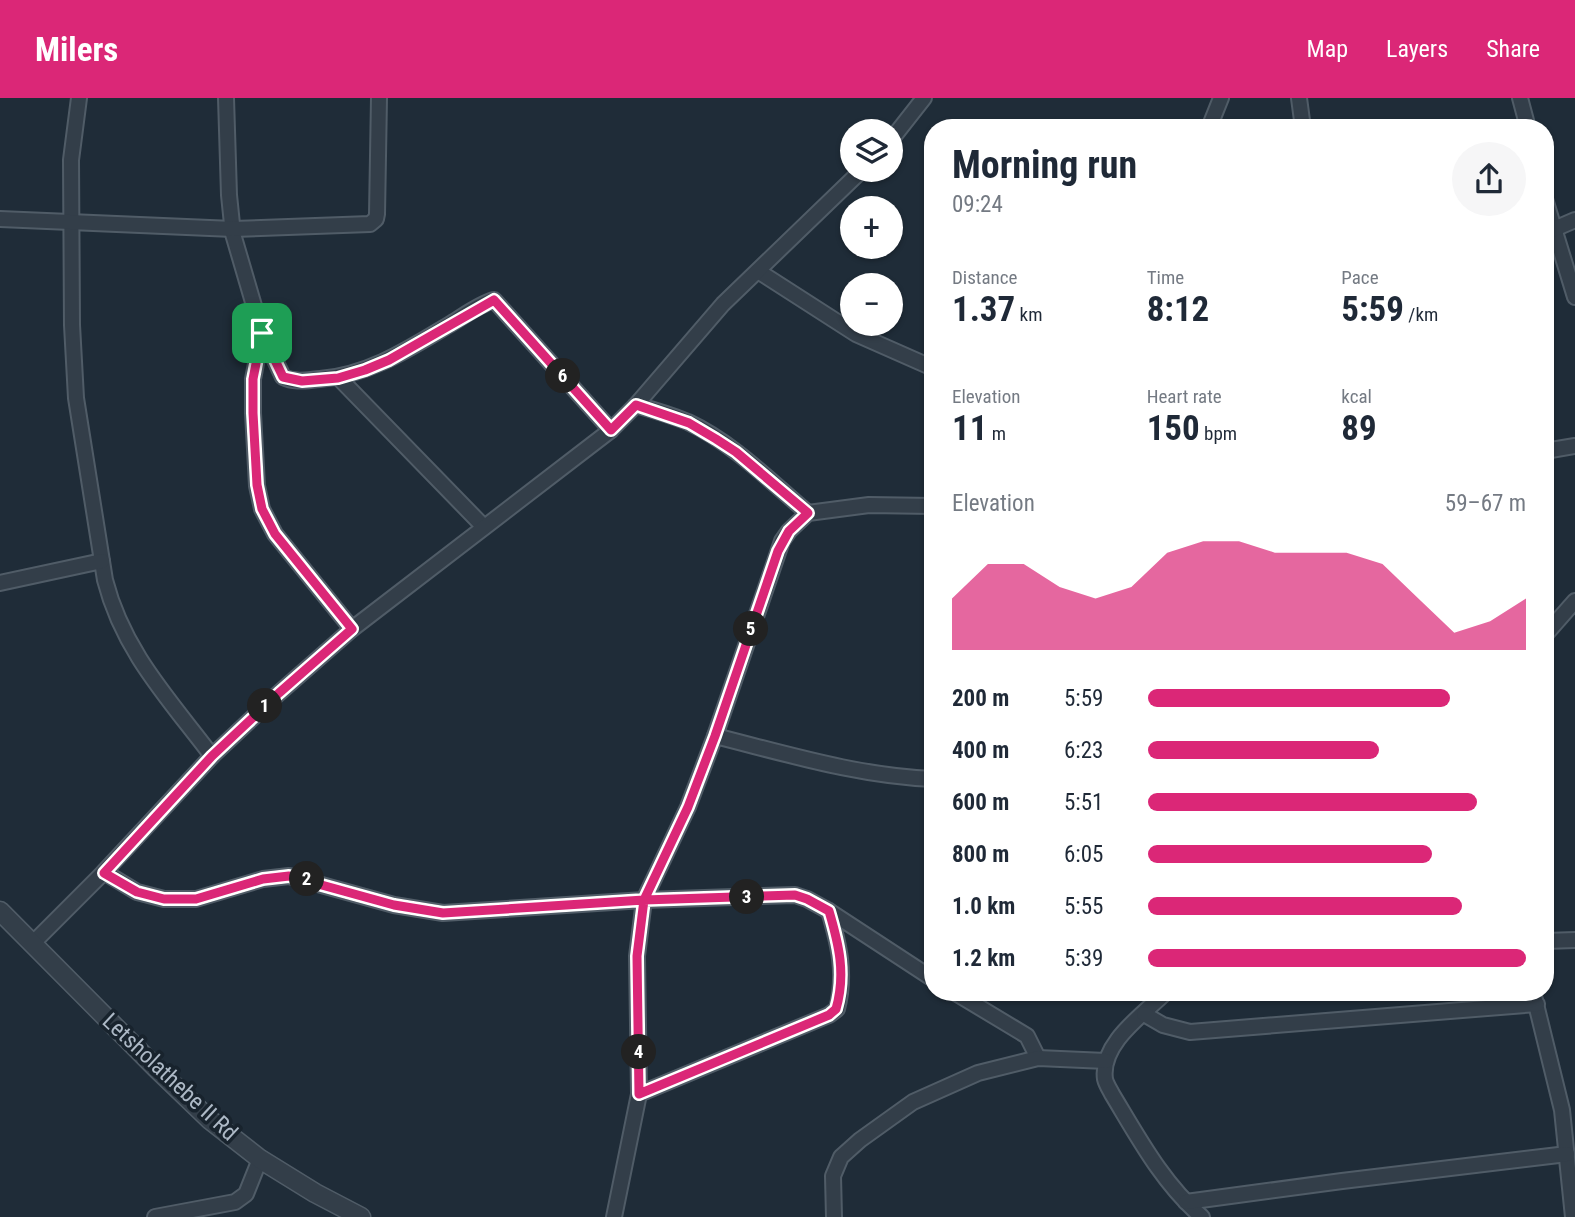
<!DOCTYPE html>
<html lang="en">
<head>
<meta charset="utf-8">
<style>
	:root { --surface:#fff; --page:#f6f6f7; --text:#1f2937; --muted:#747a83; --accent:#db2777 }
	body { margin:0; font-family:"Roboto Condensed",sans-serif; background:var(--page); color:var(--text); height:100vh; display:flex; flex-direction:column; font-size:26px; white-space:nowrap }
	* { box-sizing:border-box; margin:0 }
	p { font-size:23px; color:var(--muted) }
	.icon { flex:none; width:38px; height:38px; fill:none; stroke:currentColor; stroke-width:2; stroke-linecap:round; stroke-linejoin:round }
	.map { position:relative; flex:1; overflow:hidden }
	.details { position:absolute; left:924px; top:21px; width:630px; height:882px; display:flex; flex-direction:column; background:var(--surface); border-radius:28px; box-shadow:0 2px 5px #0004 }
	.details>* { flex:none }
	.fabs { position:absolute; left:840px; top:21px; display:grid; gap:14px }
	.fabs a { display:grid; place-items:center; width:63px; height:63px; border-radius:50%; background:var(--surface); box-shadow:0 2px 5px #0004; font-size:35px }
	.pin { position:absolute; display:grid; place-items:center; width:60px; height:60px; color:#fff; margin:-30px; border-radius:14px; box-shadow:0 4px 10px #0006 }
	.km { position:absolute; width:35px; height:35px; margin:-18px; border-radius:50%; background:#222; color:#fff; font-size:19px; line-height:35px; text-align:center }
	.round { display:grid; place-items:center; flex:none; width:74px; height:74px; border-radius:37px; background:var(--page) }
	.head { display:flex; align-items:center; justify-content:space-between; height:119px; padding:0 28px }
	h1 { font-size:38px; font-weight:700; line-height:52px }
	.figures { display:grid; grid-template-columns:repeat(3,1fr); gap:10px; height:119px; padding:7px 28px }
	.figures div { display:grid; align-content:center }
	.figures b { font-size:35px; font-weight:700 }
	.figures small { font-size:19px; font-weight:400 }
	.figures p { font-size:19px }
	.chart { height:196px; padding:14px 28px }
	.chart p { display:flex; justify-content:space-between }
	.chart svg { width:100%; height:126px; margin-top:7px; fill:var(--accent); opacity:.7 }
	ul { padding:0 28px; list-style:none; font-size:23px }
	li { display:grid; grid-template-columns:112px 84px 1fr; align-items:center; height:52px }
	li i { height:18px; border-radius:9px; background:var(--accent) }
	header { display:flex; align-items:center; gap:42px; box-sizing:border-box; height:98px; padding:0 35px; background:var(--accent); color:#fff }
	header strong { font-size:33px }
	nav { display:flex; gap:38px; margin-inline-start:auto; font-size:24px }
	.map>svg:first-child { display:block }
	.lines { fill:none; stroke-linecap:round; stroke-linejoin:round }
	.minor-casing { stroke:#505c67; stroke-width:18 }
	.tertiary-casing { stroke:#505c67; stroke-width:21 }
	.minor { stroke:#333e49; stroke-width:14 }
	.tertiary { stroke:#333e49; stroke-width:18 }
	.route-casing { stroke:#fff; stroke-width:14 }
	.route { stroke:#db2777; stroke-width:9 }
	.labels { text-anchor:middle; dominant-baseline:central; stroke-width:7; stroke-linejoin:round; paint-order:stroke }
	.street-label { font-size:23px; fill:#adb9c6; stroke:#18232d }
</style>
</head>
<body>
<header>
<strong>Milers</strong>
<nav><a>Map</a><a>Layers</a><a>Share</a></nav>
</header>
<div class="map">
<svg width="1575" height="1119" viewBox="0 0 1575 1119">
	<rect width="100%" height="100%" fill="#1f2c38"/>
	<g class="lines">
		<g class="minor-casing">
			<g id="minor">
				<path d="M79,0L71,62L72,227L76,300L105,482C123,553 169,601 212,658"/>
				<path d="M226,0L229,97L233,136L262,235L283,279C295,285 307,282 320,281C370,277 410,250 452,225C465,217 480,206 494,202L611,332"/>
				<path d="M1299,0L1303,30"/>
				<path d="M1520,0L1528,30"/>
				<path d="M1209,30L1221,0"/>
				<path d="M891,42L924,0"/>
				<path d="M1545,101L1575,199"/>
				<path d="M0,121L233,131L370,126L376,121L377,116L379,0"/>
				<path d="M1545,135L1575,122"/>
				<path d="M758,173L856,236L933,270"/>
				<path d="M262,235L253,281V315L257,388L262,411L275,436L352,531"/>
				<path d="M339,280L484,429"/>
				<path d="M636,307C654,312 671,317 688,324C733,345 770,383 808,415"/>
				<path d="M1545,353L1575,348"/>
				<path d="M0,485L102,463"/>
				<path d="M1545,537L1575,503"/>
				<path d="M715,638C787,656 858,678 933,681"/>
				<path d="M104,774L137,794L164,801H196L263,781L289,778L394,807L443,815L644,802L795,797L807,801L829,813L933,881"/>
				<path d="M1545,843L1575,842"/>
				<path d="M33,845L104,774L212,658L279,595L352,531L611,332L636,307L723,206L862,72"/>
				<path d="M954,894L1027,938L1038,960"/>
				<path d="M1166,894C1144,916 1100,945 1105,981C1106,986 1110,992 1112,996C1138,1039 1163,1086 1202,1119"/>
				<path d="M1533,894L1562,1012L1573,1119"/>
				<path d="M1144,916L1163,927L1190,934L1537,906"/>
				<path d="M639,996L829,917L837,911C846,876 839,847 829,813"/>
				<path d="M1186,1104L1342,1083L1567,1056"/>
				<path d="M155,1119L235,1104L246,1096L260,1061"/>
				<path d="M614,1119L639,996L637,858L644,802L688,709L715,638L782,443L789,433L808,415L869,407L933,408"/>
				<path d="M834,1119L833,1078L841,1059L860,1042L913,1004L978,975L1038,960L1106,963"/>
			</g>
		</g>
		<g class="tertiary-casing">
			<path id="tertiary" d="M0,813L156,970L210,1022L260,1061L315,1095L361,1119"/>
		</g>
		<use href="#minor" class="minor"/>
		<use href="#tertiary" class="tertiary"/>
	</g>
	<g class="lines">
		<g class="route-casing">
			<path id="route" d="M262,235L253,281V315L257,387L262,411L275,436L352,531L279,595L212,658L104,775L137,794L164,801H196L263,781L289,778L394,807L443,815L644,802L795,797L807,801L829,813C839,847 846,876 836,911L829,917L639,996L637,858L644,802L688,709L715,638L778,453L789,433L808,415L736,354L716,341L689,325L636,307L611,332L494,202L389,262L365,272L338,280L302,283L283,279L262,235"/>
		</g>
		<use href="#route" class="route"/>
	</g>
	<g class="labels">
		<g class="street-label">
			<text transform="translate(170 979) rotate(43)">Letsholathebe II Rd</text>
		</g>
	</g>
</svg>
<div class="fabs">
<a><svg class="icon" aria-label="layers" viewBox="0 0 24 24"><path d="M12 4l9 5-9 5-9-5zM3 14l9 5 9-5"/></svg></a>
<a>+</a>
<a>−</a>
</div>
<div class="pin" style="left:262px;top:235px;background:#1e9e55"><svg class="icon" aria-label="arrive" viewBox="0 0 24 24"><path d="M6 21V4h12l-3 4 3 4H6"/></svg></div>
<b class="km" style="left:265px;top:608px">1</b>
<b class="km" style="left:307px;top:781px">2</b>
<b class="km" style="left:747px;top:799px">3</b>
<b class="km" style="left:639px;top:954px">4</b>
<b class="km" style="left:751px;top:531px">5</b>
<b class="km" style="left:563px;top:278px">6</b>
<section class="details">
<div class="head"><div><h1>Morning run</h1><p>09:24</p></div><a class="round"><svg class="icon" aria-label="share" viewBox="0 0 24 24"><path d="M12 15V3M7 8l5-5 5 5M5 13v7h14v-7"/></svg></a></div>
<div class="figures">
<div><p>Distance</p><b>1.37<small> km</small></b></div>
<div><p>Time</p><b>8:12</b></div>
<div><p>Pace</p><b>5:59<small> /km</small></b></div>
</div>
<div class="figures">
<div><p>Elevation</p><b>11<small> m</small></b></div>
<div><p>Heart rate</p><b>150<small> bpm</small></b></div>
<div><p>kcal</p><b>89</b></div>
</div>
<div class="chart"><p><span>Elevation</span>59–67 m</p>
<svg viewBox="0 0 160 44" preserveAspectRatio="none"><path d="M0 44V26L10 14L20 14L30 22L40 26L50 22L60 10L70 6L80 6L90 10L100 10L110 10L120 14L130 26L140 38L150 34L160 26V44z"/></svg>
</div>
<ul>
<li><b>200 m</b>5:59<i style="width:80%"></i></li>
<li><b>400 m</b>6:23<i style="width:61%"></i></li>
<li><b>600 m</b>5:51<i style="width:87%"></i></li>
<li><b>800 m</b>6:05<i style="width:75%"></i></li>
<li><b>1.0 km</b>5:55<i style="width:83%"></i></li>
<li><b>1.2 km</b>5:39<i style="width:100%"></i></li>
</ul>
</section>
</div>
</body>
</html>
